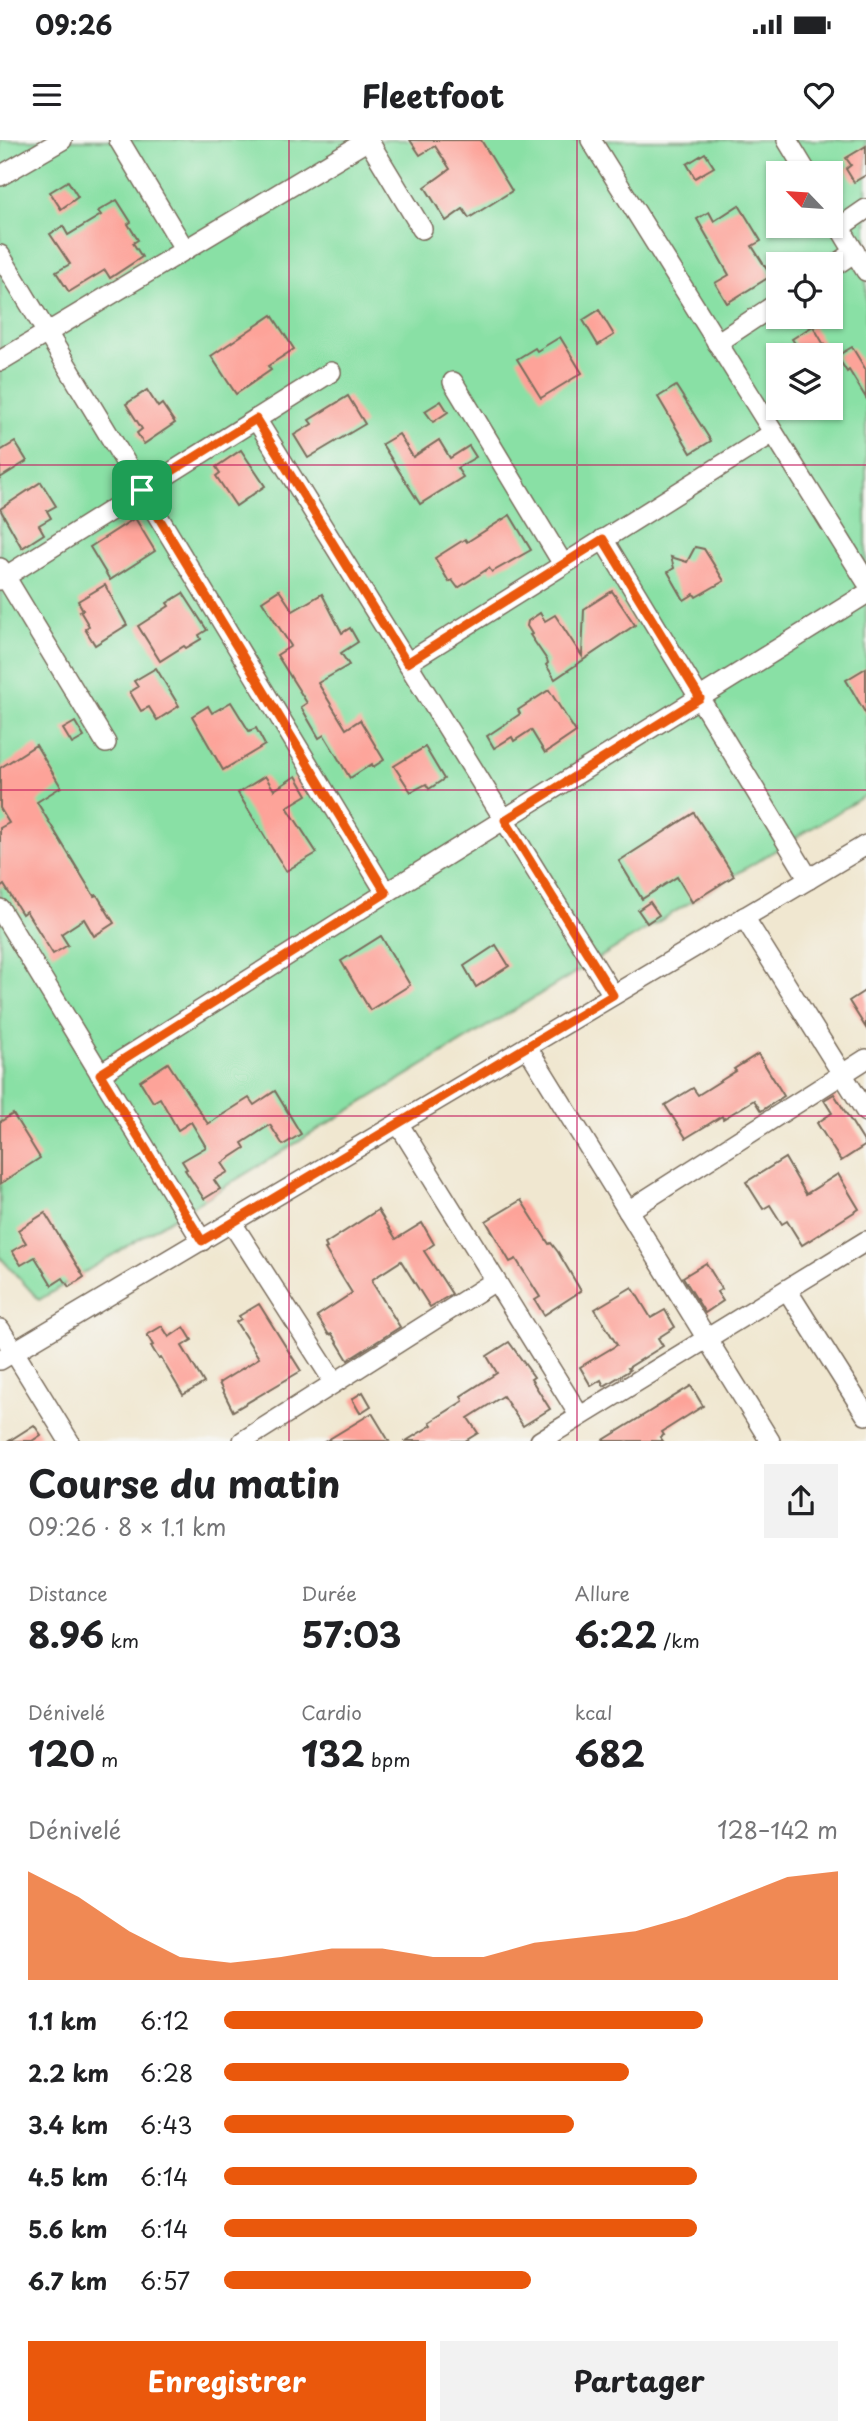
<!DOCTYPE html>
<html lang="fr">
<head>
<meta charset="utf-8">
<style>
	:root { --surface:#fff; --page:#f2f2f2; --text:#202124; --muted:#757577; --accent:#ea580c }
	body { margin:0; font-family:"Playpen Sans",sans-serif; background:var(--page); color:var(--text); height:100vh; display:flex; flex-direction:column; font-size:26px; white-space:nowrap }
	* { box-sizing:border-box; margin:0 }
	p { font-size:23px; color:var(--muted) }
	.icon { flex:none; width:38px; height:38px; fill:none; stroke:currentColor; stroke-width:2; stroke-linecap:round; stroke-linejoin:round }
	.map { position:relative; height:1301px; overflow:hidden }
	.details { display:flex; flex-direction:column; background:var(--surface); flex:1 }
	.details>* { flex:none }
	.needle { width:46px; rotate:295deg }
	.controls { position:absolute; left:766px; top:21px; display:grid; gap:14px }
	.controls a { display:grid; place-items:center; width:77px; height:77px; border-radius:0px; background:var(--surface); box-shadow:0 2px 5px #0004; font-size:35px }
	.pin { position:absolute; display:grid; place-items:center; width:60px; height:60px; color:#fff; margin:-30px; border-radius:14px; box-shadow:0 4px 10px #0006 }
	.round { display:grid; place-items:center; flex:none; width:74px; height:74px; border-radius:0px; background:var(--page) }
	.summary { display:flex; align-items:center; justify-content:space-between; height:119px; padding:0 28px }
	h1 { font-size:38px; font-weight:700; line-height:52px }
	.metrics { display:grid; grid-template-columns:repeat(3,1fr); gap:10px; height:119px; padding:7px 28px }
	.metrics div { display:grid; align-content:center }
	.metrics b { font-size:35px; font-weight:700 }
	.metrics small { font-size:19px; font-weight:400 }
	.metrics p { font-size:19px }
	.chart { height:196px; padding:14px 28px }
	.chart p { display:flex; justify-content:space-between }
	.chart svg { width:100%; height:126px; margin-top:7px; fill:var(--accent); opacity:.7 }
	.action { display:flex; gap:14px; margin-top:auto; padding:14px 28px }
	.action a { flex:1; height:80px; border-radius:0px; background:var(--accent); color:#fff; font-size:28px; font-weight:700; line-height:80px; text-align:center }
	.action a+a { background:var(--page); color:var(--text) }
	ul { padding:0 28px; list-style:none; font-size:23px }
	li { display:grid; grid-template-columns:112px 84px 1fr; align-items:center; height:52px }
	li i { height:18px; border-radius:9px; background:var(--accent) }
	.status { display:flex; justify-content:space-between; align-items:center; height:49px; padding:0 35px; background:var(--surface); direction:ltr }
	.status svg { height:19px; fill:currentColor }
	header { display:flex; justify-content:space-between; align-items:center; height:91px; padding:0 28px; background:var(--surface); font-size:32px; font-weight:700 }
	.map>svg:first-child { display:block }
	.green { fill:#89e0a5; stroke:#628562; stroke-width:2; fill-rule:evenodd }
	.building { fill:#fda399 }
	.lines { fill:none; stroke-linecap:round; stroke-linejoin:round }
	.street-casing { stroke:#7a6c5c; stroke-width:22 }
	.street { stroke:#fff; stroke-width:19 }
	.route-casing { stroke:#fff; stroke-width:14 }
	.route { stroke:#ea580c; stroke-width:9 }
	.grid { fill:none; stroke:#c2185b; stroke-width:2; stroke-opacity:0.55 }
</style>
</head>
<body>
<div class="status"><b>09:26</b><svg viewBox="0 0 49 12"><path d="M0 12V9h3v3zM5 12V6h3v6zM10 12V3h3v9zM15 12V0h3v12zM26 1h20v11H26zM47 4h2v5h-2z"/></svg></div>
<header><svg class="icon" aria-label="menu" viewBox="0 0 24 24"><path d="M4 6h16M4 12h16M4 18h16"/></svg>Fleetfoot<svg class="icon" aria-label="heart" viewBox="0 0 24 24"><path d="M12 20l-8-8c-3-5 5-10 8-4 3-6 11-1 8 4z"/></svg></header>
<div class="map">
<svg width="866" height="1301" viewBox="0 0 866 1301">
	<rect width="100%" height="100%" fill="#f6f6f2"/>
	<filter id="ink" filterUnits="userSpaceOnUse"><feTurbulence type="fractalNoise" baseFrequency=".0143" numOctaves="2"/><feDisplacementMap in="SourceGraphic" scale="14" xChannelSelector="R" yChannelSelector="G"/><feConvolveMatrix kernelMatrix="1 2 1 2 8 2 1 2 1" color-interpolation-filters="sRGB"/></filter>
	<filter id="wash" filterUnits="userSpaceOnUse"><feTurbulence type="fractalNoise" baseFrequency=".00686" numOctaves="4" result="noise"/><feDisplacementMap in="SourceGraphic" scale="28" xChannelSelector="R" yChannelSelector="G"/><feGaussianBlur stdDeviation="1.57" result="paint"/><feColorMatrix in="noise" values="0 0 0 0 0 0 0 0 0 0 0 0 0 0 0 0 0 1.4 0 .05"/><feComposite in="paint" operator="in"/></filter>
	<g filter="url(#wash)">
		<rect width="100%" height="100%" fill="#f0e7d0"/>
		<path class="green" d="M0,0H866V655L39,1160L0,1117ZM779,33H831V86H779ZM779,124H831V177H779ZM779,215H831V268H779Z"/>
		<g id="blocks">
			<g class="building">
				<path d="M410,0H481L512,51L469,78L463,69L446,81L425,47L450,29L435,6L420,15Z"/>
				<path d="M866,6V35L854,42L846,29L851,25L846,18Z"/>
				<path d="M705,13L714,27L695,38L687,24Z"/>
				<path d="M68,41L78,57L61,69L50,52Z"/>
				<path d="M117,60L131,82L128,84L138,100L133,103L142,117L110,138L105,130L69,152L56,132L70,124L50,94L63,86L68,95L101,75L98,71Z"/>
				<path d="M739,65L761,101L752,106L771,136L727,163L715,143L729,135L697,79L709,72L714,81Z"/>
				<path d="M599,170L614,195L598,205L583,180Z"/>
				<path d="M272,175L294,209L268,226L271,230L236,254L211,216Z"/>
				<path d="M813,186L830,215H780L796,205L792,199Z"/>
				<path d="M560,197L582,233L541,258L517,219L535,208L537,211Z"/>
				<path d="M852,207L866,230V258L849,230L847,232L837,216Z"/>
				<path d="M676,246L711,301L691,313L658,257Z"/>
				<path d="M147,250L158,267L162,264L175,283L144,304L137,293L142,289L126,264Z"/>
				<path d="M348,256L365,284L308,318L294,295L312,284L309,280Z"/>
				<path d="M441,261L448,272L433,282L425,271Z"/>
				<path d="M399,294L413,317L439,300L450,318L469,306L476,317L457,328L463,337L420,364L382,304Z"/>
				<path d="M15,302L27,321L0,338V311Z"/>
				<path d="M241,310L265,346L236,366L216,336L220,333L216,327Z"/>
				<path d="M41,342L56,366L47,371L51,378L39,385L44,394L22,408L0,369Z"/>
				<path d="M510,375L531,410L492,432L489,428L458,448L452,440L449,442L435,418L465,399L467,402Z"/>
				<path d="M135,378L155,411L110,440L90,407Z"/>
				<path d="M695,407L704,409L724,441L696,457L694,454L684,460L668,432L674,428L671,417L687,422Z"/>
				<path d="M105,445L127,485L95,505L85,489L89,486L80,471L83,470L78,461Z"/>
				<path d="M279,450L293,471L322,454L342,493L350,488L358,502L341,513L349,525L318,543L346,589L360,580L384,620L373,627L372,624L350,638L324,595L319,598L301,567L307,563L277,515L291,506L262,461Z"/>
				<path d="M612,451L635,485L555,539L546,525L548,523L547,520L530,495L532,494L527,486L528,481L540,473L545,481L555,475L582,516L584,469Z"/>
				<path d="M183,453L207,490L199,495L201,499L186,508L184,506L160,521L138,486L169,466L167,463Z"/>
				<path d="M156,528L179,566L157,580L149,567L141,571L130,552L138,547L134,541Z"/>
				<path d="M866,528V574L846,540Z"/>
				<path d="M549,550L576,592L545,613L531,590L514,601L512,597L494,608L487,596L520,574L518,570Z"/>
				<path d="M231,562L249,591L256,588L265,605L223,630L192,576L208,566L212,573Z"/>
				<path d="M75,582L84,597L72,604L63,589Z"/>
				<path d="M36,605L61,647L37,662L94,756L97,755L114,783L94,796L84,779L61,794L68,805L53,814L26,771L22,774L4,745L0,748V688L9,683L0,668V628Z"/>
				<path d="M425,607L444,639L429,649L426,644L411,652L394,626Z"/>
				<path d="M265,636L274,650L296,636L307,655L287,667L317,713L286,731L238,653Z"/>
				<path d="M694,673L734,736L692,762L677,737L642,759L619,721Z"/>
				<path d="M650,762L659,775L647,783L638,770Z"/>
				<path d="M381,796L410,845L370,870L341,821Z"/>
				<path d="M496,805L509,826L476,847L464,826Z"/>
				<path d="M866,850V888L849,861Z"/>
				<path d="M758,914L784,956L761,971L754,960L723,979L722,976L686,998L665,965L693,948L698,955L736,931L734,929Z"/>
				<path d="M168,923L208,984L249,958L254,965L275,951L301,994L283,1005L270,985L242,1003L245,1008L222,1023L228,1032L214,1040L220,1049L204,1059L185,1030L187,1029L182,1021L206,1007L191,982L178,990L160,958L153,962L140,941Z"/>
				<path d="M834,954L866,1005L841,1021L817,983L832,973L824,960Z"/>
				<path d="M13,974L40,1018L0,1044V982Z"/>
				<path d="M785,1018L806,1054L838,1034L859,1069L802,1105L787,1081L782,1084L770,1065L763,1069L746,1042Z"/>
				<path d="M521,1060L549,1104L551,1103L558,1112L581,1151L544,1175L535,1160L540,1157L516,1119L510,1122L486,1081Z"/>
				<path d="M378,1070L396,1099L422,1083L434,1104L424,1111L452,1154L430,1167L401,1121L373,1139L372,1142L400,1187L348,1220L332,1194L329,1195L317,1176L352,1153L325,1109L327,1108L325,1104Z"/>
				<path d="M45,1073L84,1137L69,1147L63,1138L52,1145L35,1117L21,1125L12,1111L26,1103L18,1090Z"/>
				<path d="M706,1123L722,1149L717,1152L723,1161L705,1173L683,1137Z"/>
				<path d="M632,1147L651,1178L665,1170L675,1187L658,1198L663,1206L628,1228L630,1230L604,1246L601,1240L591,1246L580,1227L617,1205L595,1169Z"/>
				<path d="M259,1164L301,1231L233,1271L219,1243L259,1218L236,1182L241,1179L239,1176Z"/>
				<path d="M162,1186L169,1197L184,1187L192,1200L182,1206L204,1243L183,1255L161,1218L159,1219L151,1206L153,1205L147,1195Z"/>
				<path d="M509,1202L534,1237L531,1239L550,1269L523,1286L503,1256L468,1278L478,1293L465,1301H406L432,1285L430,1282L463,1261L461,1256L497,1233L487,1216Z"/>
				<path d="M691,1246L703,1266L662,1292L664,1295L660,1297L663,1301H602Z"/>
				<path d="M363,1252L371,1266L360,1273L352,1259Z"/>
				<path d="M372,1273L389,1301H326Z"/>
				<path d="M34,1285L41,1295L32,1301H9Z"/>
			</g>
		</g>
	</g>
	<g filter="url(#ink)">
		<use href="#blocks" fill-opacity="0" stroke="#7a6c5c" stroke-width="2"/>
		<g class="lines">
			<g class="street-casing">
				<g id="street">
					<path d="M119,0L185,110"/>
					<path d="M368,0L422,89"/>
					<path d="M591,0L866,441"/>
					<path d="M787,0L807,33"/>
					<path d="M0,36L62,0"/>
					<path d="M831,73L866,131"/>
					<path d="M840,87L866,69"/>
					<path d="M0,115L386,753"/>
					<path d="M831,128L855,112"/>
					<path d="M717,203L779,162"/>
					<path d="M0,221L368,0"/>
					<path d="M453,242L563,424"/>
					<path d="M256,279L613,855"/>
					<path d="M603,399L809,739"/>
					<path d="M0,428L106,603"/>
					<path d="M0,440L331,232"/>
					<path d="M407,523L773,293"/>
					<path d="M0,769L202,1101"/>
					<path d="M744,777L866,972"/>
					<path d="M527,907L770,1301"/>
					<path d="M100,934L386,753L866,454"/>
					<path d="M398,983L579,1275"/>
					<path d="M628,1071L866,919"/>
					<path d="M232,1083L334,1242"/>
					<path d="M787,1150L866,1275"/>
					<path d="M0,1189L69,1301"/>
					<path d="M0,1220L866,705"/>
					<path d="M243,1301L495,1141"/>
					<path d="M540,1301L866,1101"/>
				</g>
			</g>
			<use href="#street" class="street"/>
		</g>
	</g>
	<g class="lines" filter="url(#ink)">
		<g class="route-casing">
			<path id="route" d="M256,279L407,523L603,399L700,558L505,680L613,855L202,1101L100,934L386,753L142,350Z"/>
		</g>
		<use href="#route" class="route"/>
	</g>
	<path class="grid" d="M289,0V1301M577,0V1301M0,325H866M0,650H866M0,976H866"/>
</svg>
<div class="controls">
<a><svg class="needle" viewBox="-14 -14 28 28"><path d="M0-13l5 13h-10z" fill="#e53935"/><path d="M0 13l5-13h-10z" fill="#757577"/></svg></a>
<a><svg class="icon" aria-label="locate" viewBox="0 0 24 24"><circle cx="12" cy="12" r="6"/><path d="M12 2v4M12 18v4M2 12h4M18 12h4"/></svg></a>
<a><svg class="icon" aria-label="layers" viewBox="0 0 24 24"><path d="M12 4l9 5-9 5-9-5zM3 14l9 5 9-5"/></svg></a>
</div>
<div class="pin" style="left:142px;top:350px;background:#1e9e55"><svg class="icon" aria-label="arrive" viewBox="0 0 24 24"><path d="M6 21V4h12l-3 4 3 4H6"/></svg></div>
</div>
<section class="details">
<div class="summary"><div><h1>Course du matin</h1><p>09:26 · 8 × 1.1 km</p></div><a class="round"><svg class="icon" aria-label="share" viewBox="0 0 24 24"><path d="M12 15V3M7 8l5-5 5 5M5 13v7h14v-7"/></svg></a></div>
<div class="metrics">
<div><p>Distance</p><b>8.96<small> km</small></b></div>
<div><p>Durée</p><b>57:03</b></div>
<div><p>Allure</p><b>6:22<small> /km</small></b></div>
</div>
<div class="metrics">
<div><p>Dénivelé</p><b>120<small> m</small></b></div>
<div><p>Cardio</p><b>132<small> bpm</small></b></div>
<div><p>kcal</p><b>682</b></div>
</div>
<div class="chart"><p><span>Dénivelé</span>128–142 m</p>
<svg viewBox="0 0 160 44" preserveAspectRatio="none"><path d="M0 44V6L10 15L20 27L30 36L40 38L50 36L60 33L70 33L80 36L90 36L100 31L110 29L120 27L130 22L140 15L150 8L160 6V44z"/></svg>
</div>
<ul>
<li><b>1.1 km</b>6:12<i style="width:78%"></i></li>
<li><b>2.2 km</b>6:28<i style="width:66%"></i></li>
<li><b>3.4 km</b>6:43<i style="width:57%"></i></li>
<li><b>4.5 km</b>6:14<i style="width:77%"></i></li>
<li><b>5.6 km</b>6:14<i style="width:77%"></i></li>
<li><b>6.7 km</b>6:57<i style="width:50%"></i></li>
</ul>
<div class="action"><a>Enregistrer</a><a>Partager</a></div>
</section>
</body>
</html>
